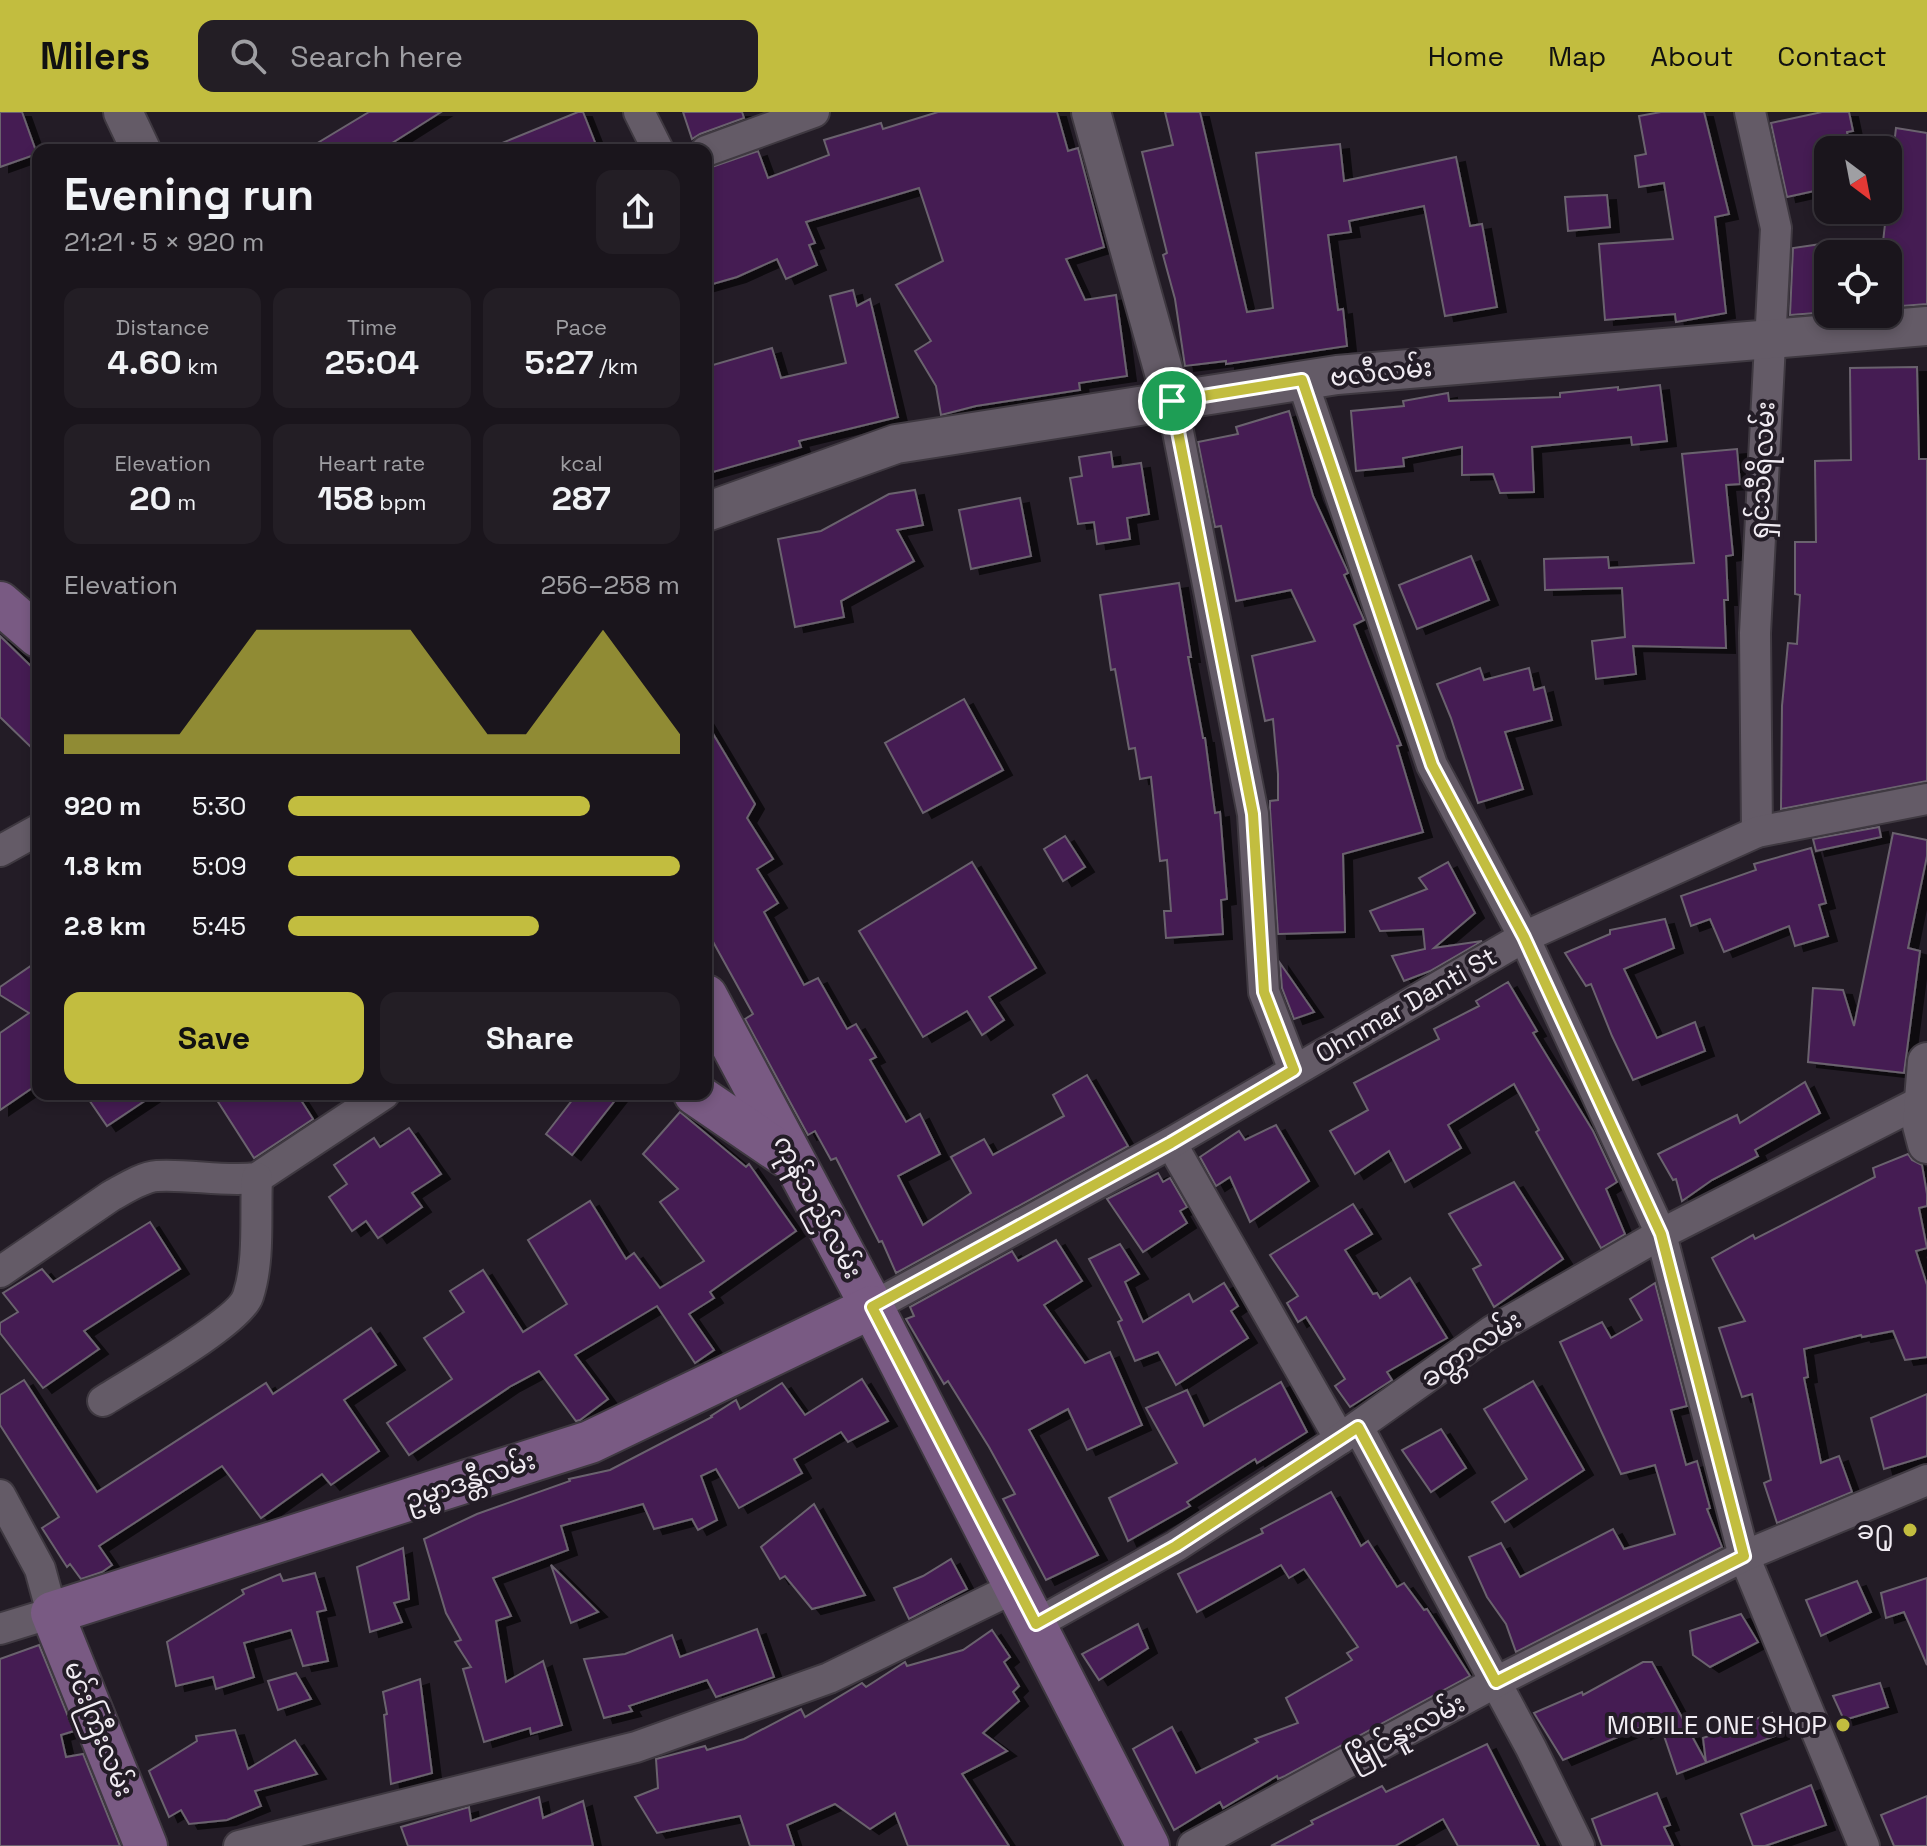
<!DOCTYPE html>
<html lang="en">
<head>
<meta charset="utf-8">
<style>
	:root { --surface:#1a151c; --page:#231e25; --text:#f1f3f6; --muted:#9f9fa3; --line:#38343b; --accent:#c2bd3f }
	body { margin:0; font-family:"Space Grotesk","Noto Sans Myanmar",sans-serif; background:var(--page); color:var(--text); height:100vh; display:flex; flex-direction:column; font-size:30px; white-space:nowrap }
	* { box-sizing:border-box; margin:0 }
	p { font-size:26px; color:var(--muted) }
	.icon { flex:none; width:44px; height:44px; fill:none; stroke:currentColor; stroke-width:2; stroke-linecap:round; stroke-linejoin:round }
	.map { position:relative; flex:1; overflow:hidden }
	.panel { position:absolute; left:32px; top:32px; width:680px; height:956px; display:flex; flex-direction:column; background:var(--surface); border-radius:16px; box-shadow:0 4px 12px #0003,0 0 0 2px var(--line) }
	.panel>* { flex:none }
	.needle { width:52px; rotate:148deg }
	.controls { position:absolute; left:1814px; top:24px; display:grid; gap:16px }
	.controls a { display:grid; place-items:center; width:88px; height:88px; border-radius:16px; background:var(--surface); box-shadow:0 4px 12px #0003,0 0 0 2px var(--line); font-size:40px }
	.pin { position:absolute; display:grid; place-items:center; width:68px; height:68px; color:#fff; margin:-34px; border:4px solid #fff; border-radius:50%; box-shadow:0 2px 8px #0007 }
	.round { display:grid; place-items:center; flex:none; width:84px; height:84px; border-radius:16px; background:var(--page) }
	.overview { display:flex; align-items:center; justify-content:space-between; height:136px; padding:0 32px }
	h1 { font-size:44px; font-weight:800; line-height:60px }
	.figures { display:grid; grid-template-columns:repeat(3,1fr); gap:12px; height:136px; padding:8px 32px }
	.figures div { display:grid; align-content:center; border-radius:16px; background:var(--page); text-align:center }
	.figures b { font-size:34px; font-weight:800 }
	.figures small { font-size:22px; font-weight:400 }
	.figures p { font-size:22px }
	.chart { height:224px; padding:16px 32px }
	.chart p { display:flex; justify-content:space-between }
	.chart svg { width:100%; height:144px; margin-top:8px; fill:var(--accent); opacity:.7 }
	.primary-button { display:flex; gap:16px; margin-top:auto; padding:16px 32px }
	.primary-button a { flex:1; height:92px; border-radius:16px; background:var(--accent); color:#111; font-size:32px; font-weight:800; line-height:92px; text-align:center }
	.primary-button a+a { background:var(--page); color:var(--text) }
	ul { padding:0 32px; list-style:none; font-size:26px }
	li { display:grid; grid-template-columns:128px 96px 1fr; align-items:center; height:60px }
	li i { height:20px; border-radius:10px; background:var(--accent) }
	header { display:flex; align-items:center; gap:48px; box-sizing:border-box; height:112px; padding:0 40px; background:var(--accent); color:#111 }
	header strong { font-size:38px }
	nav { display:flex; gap:44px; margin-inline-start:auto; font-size:28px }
	.search { width:560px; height:72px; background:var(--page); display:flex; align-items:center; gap:20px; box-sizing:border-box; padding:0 28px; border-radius:16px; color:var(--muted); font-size:30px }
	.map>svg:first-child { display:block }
	.building { fill:#451a53; stroke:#6a626e; stroke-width:2; filter:url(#shadow) }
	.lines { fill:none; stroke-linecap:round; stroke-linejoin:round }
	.minor-casing { stroke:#3f3941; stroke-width:34 }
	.tertiary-casing { stroke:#3f3941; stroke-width:42 }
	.secondary-casing { stroke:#3f3941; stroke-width:46 }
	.minor { stroke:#645b67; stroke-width:30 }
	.tertiary { stroke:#645b67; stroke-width:38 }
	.secondary { stroke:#795a83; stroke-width:42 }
	.route-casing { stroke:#fff; stroke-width:16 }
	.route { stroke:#c2bd3f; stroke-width:10 }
	.poi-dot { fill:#c2bd3f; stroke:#231c26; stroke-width:3 }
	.labels { text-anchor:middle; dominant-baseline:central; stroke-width:8; stroke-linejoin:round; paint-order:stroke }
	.street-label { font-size:26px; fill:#f0ebf2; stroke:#231c26 }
	.poi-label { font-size:26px; fill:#f0ebf2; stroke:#231c26; text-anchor:end }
</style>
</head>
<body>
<header>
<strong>Milers</strong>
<div class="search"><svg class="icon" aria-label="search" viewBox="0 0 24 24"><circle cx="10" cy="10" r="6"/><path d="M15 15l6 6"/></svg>Search here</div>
<nav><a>Home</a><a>Map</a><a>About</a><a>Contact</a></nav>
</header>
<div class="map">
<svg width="1927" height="1734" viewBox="0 0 1927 1734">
	<defs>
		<filter id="shadow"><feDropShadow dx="9" dy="5" stdDeviation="0" flood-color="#0009"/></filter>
	</defs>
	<rect width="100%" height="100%" fill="#231c26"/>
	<g class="building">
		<path d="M0,0H22L37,42L0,55Z"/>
		<path d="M369,0H441L381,38H306Z"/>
		<path d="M578,0H583L598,38H485Z"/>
		<path d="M683,0H742L744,6L700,22L692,27Z"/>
		<path d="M938,0H1057L1068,39L1078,36L1104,135L1066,147L1085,188L1116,183L1127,264L1079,271L1080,278L976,294L941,303L936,274L915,239L931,229L896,173L943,149L919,76L806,110L815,131L809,133L817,153L786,167L777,147L737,165L706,174V57L758,39L768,66L829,43L824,28L881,11L883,17Z"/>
		<path d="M1165,0H1200L1247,200L1273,196L1256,41L1340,32L1344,69L1456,45L1470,114L1482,112L1497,195L1445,204L1424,94L1349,109L1351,120L1328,123L1338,198L1343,197L1347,234L1226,252V249L1185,254L1175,187L1163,143L1167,141L1142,40L1173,33Z"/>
		<path d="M1661,0H1704L1729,102L1715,105L1726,201L1676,210L1675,202L1605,208L1599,132L1673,127L1664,71L1639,75L1635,44L1646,42L1639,4Z"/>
		<path d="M1822,0H1849L1853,19L1847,20L1850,38H1828V76L1787,85L1771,11Z"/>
		<path d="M1896,16L1927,21V192L1888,195V130H1883Z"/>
		<path d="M1607,83L1610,115L1568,119L1565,85Z"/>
		<path d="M1828,131V200L1790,203L1793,136Z"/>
		<path d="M853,178L857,194L870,187L898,305L799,329L801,335L706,362V255L772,236L781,266L846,251L830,184Z"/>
		<path d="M1917,255L1919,347H1927V669L1781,697L1782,594L1788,531L1797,532L1800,483L1795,482V430H1816L1815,349L1851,348L1850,256Z"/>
		<path d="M1660,273L1667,329L1632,333L1631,325L1532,335L1534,380L1500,381L1493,362L1462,363V335L1403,346L1404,354L1356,359L1351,299L1404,294L1403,289L1448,281L1449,289L1560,285V281L1618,275V278Z"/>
		<path d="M1289,299L1313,384L1347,458L1348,461L1344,463L1364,508L1354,513L1401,633L1397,634L1423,720L1343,742L1345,820L1278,822L1270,697V689L1278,688V662L1273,607L1265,609L1252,544L1315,529L1291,478L1236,489L1221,414L1215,415L1198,330L1238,322L1236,315Z"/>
		<path d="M1737,337L1740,372L1726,373L1733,443L1726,444L1728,488H1724L1726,536L1633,534L1636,562L1596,567L1592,529L1625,525L1622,476L1545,478L1544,447L1608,445L1609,456L1694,451L1682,342Z"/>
		<path d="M1111,340L1113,355L1141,351L1149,402L1127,406L1130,427L1097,432L1094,410L1078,412L1070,366L1082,364L1079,345Z"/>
		<path d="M915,378L923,413L897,418L914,449L841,489L844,505L795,515L778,427L821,419L889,382Z"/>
		<path d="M1020,386L1031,444L971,457L959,398Z"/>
		<path d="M1471,444L1489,488L1417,517L1399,473Z"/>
		<path d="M1179,471L1191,545H1188L1203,626H1205L1215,701L1220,700L1227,787L1221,788L1223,822L1166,826L1164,799H1171L1167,748L1160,749L1151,665L1140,667L1135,636L1129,637L1115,557L1111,558L1100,483Z"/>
		<path d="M0,524L38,561V642L0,605Z"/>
		<path d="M1480,556L1484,568L1529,556L1534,578L1544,575L1552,608L1505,620L1523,677L1478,691L1451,606L1437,572Z"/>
		<path d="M964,587L1003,658L923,701L885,631Z"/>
		<path d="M706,610L755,692L747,706L773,747L757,757L778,791L764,800L804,873L818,866L847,917L856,912L876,945L870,948L906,1010L920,1002L940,1042L898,1064L923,1113L971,1081L951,1045L984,1027L993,1043L1064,1004L1053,983L1087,963L1128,1034L896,1161L882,1129L879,1130L836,1046L831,1048L815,1019L808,1023L796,1001L745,907L753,902L706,817Z"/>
		<path d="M1879,715L1881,725L1816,739L1813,727Z"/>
		<path d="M1893,721L1927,728V744L1908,836L1920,839L1904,961L1808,950L1813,876L1843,878L1854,914Z"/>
		<path d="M1065,724L1085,755L1063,769L1044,737Z"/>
		<path d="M1811,736L1826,791L1819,793L1828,824L1795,834L1789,814L1724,840L1710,807L1691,814L1681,784L1756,758L1754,752Z"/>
		<path d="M972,750L1036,856L989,885L1004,908L982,923L967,899L923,925L859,819Z"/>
		<path d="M1448,750L1475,801L1434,836L1482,829L1430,859L1404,869L1392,844L1425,837L1423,817L1380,819L1370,799L1427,777L1419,766Z"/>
		<path d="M1665,807L1674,836L1624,857L1657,926L1695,910L1705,939L1633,968L1612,924L1591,872L1586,874L1565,841L1610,822V818Z"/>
		<path d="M38,849V972L0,998V921L29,901L0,883V875Z"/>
		<path d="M1280,851L1314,900L1294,907L1282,876Z"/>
		<path d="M1508,870L1537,919L1533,921L1593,1019L1617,1070L1606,1077L1625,1122L1601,1136L1536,1020L1539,1018L1514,972L1448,1013L1461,1036L1405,1070L1389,1039L1355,1062L1330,1019L1368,998L1354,971L1439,927L1434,917L1479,894L1476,889Z"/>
		<path d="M1805,970L1820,1001L1755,1038L1758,1044L1712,1068L1682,1089L1676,1067L1673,1068L1658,1042L1737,1003L1740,1011Z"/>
		<path d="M85,982H155L107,1014Z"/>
		<path d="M213,982H297L313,1007L254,1046Z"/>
		<path d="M577,982H620L572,1043L546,1022Z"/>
		<path d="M680,1000L746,1055L749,1052L796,1119L710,1180L714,1186L689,1202L714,1238L695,1251L657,1194L575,1243L608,1287L580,1308L576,1309L539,1259L511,1274L409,1343L387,1311L452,1267L424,1226L464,1200L450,1179L483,1158L523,1220L567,1192L528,1128L590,1089L626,1147L634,1141L660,1176L704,1149L660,1090L678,1077L643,1042Z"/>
		<path d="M1276,1013L1309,1069L1250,1110L1230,1065L1216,1074L1200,1045L1239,1019L1245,1028Z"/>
		<path d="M409,1016L441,1062L412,1081L422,1095L378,1126L366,1109L352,1119L329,1085L347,1072L334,1053L374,1026L380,1035Z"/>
		<path d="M1908,1042L1912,1048L1922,1053L1927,1082V1094L1919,1096L1927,1136L1916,1139L1927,1173V1245L1905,1248L1893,1219L1862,1225L1861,1223L1804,1237L1808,1265L1804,1266L1821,1351L1839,1344L1852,1380L1777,1411L1764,1371L1771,1368L1752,1282L1742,1285L1719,1216L1745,1209L1712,1146L1753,1123L1755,1127L1875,1065L1873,1056Z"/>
		<path d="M1158,1061L1163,1070L1170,1066L1187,1095L1180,1099L1187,1111L1143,1140L1107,1087Z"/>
		<path d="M1514,1070L1563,1147L1494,1195L1473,1157L1481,1153L1449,1102Z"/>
		<path d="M1353,1092L1372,1122L1345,1138L1373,1182L1377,1181L1380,1186L1410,1166L1447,1226L1387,1260L1392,1268L1350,1295L1335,1274L1345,1267L1306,1205L1298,1210L1287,1191L1298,1184L1270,1143Z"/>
		<path d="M150,1110L180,1157L84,1219L99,1237L43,1276L0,1221V1211L18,1200L3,1181L42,1157L53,1170Z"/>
		<path d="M1056,1128L1082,1169L1044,1193L1085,1251L1110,1240L1142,1313L1087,1338L1068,1297L1029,1318L1098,1443L1046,1468L1003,1387L1015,1382L989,1335L948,1269L944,1272L906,1207L914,1204L910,1195L1012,1139L1018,1149Z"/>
		<path d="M1120,1132L1139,1162L1125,1170L1143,1210L1189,1182L1193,1190L1224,1171L1238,1194L1231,1199L1248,1226L1176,1273L1158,1240L1135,1249L1118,1210L1122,1208L1089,1147Z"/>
		<path d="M1655,1171L1687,1294L1671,1298L1686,1353L1697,1349L1710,1396L1707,1397L1722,1435L1516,1540L1506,1512L1487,1485L1469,1445L1501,1431L1520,1465L1613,1417L1624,1437L1675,1422L1655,1353L1621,1362L1560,1230L1602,1210L1611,1226L1642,1208L1630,1187Z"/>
		<path d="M371,1216L396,1253L344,1288L379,1339L331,1373L322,1362L261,1406L222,1354L99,1434L112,1453L102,1460L81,1467L70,1452L67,1455L42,1416L59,1405L0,1313V1283L24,1268L97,1380L266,1271L273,1282Z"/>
		<path d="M862,1267L888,1309L848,1330L841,1320L794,1347L802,1361L739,1396L716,1357L701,1364L717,1408L698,1418L692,1407L654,1417L643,1392L561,1414L568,1438L493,1466L511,1504L496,1509L506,1570L543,1549L562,1613L531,1622L530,1616L484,1630L463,1557L471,1555L455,1530L461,1528L446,1501L424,1427L477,1402L570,1369L569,1367L610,1358L712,1305L711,1304L736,1288L740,1297L782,1271L805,1303Z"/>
		<path d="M1533,1269L1584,1358L1505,1410L1492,1390L1527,1367L1484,1297Z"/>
		<path d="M1281,1270L1307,1320L1257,1351L1255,1347L1187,1390L1190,1394L1128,1429L1109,1386L1177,1351L1146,1296L1187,1278L1204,1314Z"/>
		<path d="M1927,1282V1344L1884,1357L1871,1306Z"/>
		<path d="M1441,1317L1466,1356L1431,1380L1402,1338Z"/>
		<path d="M1331,1380L1361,1434L1368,1429L1397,1475L1404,1471L1424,1498L1427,1497L1470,1564L1285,1664L1278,1667L1277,1664L1223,1696L1220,1690L1174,1718L1133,1637L1172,1615L1196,1661L1258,1630L1255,1627L1298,1611L1286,1586L1352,1548L1347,1541L1358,1535L1304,1457L1289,1466L1281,1453L1197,1500L1178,1462L1263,1421L1261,1417Z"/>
		<path d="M814,1392L865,1483L812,1497L785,1464L780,1467L761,1435Z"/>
		<path d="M403,1436L409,1487L394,1491L402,1510L370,1520L357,1455Z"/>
		<path d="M951,1447L967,1477L909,1507L894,1476L923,1464Z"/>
		<path d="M551,1453L598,1500L571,1511Z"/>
		<path d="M315,1461L326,1498L317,1500L328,1549L303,1554L291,1518L244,1531L254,1565L216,1577L213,1565L176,1574L167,1530L244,1482L242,1478L280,1462L283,1469Z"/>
		<path d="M1927,1466V1553L1904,1500L1886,1506L1881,1481Z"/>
		<path d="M1857,1469L1871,1500L1821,1524L1806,1488Z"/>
		<path d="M1741,1502L1758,1530L1710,1555L1693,1543L1690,1519Z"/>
		<path d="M1138,1512L1148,1536L1099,1568L1082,1542Z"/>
		<path d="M757,1517L774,1565L716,1585L707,1568L629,1594L632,1599L604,1606L584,1547L625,1542L672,1523L680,1545Z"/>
		<path d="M992,1518L1010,1545L1004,1550L1019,1574L1013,1580L1019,1589L983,1621L1007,1639L962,1662L1009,1734H908L895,1701L870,1717L835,1692L787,1713L794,1734H750L740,1704L657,1721L635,1685L658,1676L656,1647L705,1634L707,1638L744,1627L801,1597L805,1605L862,1571L866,1575L905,1550L907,1554L963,1538Z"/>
		<path d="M39,1533L74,1619L61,1623L66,1645L83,1642L120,1734H0V1547Z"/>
		<path d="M1643,1550H1652L1706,1650L1703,1626L1772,1601L1780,1622L1677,1662L1660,1612L1642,1622L1639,1616L1563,1648L1534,1601L1582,1580L1583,1583Z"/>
		<path d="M296,1561L311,1587L278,1598L268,1569Z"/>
		<path d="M420,1567L432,1661L391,1672L384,1603L387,1602L383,1580Z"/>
		<path d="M1880,1571L1888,1595L1844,1608L1833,1584Z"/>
		<path d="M235,1618L248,1657L295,1628L317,1662L255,1679L261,1694L227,1708L189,1712L181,1698L169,1705L149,1659L197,1629L196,1624Z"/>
		<path d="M1487,1632L1539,1734H1458L1443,1707L1395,1734H1271L1313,1712L1311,1709L1382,1674L1386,1680Z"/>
		<path d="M1811,1673L1826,1713L1765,1734H1753L1741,1702Z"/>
		<path d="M1657,1681L1670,1713L1664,1715L1673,1734H1602L1592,1707Z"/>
		<path d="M1927,1684V1734H1894L1881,1703Z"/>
		<path d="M539,1685L543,1706L583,1689L593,1734H408L401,1715L469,1695L471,1709Z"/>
	</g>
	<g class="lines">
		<g class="minor-casing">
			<g id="minor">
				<path d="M639,0L658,38"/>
				<path d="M1750,0L1776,116L1755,521L1757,720"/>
				<path d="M706,39L814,0"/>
				<path d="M1302,268L1432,653L1524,825L1661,1122L1744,1444L1864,1734"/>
				<path d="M1172,289L1253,702L1264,880L1294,958"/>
				<path d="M0,739L38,718"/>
				<path d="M1171,1031L1340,1327"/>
				<path d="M0,1160L111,1084C124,1077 142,1065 157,1064C190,1062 223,1070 257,1066L384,982"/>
				<path d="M872,1195L1171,1031L1524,825L1757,720L1927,687"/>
				<path d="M103,1289C131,1271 240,1210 248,1184C260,1148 255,1103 257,1066"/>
				<path d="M1358,1315L1531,1636L1579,1734"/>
				<path d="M0,1383L40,1457L52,1501L0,1517"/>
				<path d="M1036,1512L1176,1434L1340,1327L1492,1219L1661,1122L1922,989"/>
				<path d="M239,1734L636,1635L829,1566L1016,1475"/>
				<path d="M1193,1734L1496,1570L1744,1444L1927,1368"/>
			</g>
		</g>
		<g class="tertiary-casing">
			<g id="tertiary">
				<path d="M123,0L141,38"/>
				<path d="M1091,0L1172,289"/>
				<path d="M706,400L896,332L1337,263L1927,214"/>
				<path d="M1927,950L1922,1013L1927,1032"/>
			</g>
		</g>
		<g class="secondary-casing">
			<g id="secondary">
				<path d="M0,491L38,524"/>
				<path d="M706,884L872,1195L1148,1734"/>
				<path d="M695,982L786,1044"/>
				<path d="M146,1734L52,1501L590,1330L872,1195"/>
			</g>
		</g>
		<use href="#minor" class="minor"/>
		<use href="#tertiary" class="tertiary"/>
		<use href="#secondary" class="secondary"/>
	</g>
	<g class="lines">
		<g class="route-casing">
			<path id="route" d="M1302,268L1432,653L1524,825L1661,1122L1744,1444L1496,1570L1358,1315L1176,1434L1036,1512L872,1195L1171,1031L1294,958L1264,880L1253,702L1172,289Z"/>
		</g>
		<use href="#route" class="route"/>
	</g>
	<g class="poi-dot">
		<circle cx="1910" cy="1418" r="8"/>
		<circle cx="1843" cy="1613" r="8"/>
	</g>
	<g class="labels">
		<g class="street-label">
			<text transform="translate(1381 260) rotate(-6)">ဗလီလမ်း</text>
			<text transform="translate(1762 358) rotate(-87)">ရှင်သီရိလမ်း</text>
			<text transform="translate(1406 893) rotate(-30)">Ohnmar Danti St</text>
			<text transform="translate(818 1095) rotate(62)">ကုန်သည်လမ်း</text>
			<text transform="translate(1471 1237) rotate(-34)">ခတ္တာလမ်း</text>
			<text transform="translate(470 1368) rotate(-18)">ဥမ္မာဒန္တီလမ်း</text>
			<text transform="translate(99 1617) rotate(68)">မင်းကြီးလမ်း</text>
			<text transform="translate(1406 1619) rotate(-28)">မြိုင်နူးလမ်း</text>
		</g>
		<g class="poi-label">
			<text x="1894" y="1418">ခ႐ု</text>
			<text x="1827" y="1613">MOBILE ONE SHOP</text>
		</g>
	</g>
</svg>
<div class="controls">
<a><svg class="needle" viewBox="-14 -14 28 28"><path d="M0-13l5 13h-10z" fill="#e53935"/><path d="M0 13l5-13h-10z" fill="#9f9fa3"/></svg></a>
<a><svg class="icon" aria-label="locate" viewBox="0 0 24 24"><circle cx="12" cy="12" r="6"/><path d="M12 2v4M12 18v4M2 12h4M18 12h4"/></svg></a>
</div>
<div class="pin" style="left:1172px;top:289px;background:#1e9e55"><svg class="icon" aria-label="arrive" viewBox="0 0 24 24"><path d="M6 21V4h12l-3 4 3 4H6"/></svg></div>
<section class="panel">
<div class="overview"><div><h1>Evening run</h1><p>21:21 · 5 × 920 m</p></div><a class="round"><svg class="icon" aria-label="share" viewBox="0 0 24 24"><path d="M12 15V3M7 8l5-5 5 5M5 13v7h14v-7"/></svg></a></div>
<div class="figures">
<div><p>Distance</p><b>4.60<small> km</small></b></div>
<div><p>Time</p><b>25:04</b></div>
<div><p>Pace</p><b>5:27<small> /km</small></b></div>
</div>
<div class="figures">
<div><p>Elevation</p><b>20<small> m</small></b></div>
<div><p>Heart rate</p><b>158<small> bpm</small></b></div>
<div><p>kcal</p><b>287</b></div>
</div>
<div class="chart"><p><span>Elevation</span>256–258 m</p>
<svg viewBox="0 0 160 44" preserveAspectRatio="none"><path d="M0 44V38L10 38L20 38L30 38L40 22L50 6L60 6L70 6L80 6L90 6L100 22L110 38L120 38L130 22L140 6L150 22L160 38V44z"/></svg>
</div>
<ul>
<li><b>920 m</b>5:30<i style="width:77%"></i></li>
<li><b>1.8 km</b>5:09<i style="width:100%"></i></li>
<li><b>2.8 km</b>5:45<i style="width:64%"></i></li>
</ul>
<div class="primary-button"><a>Save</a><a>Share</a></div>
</section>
</div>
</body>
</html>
